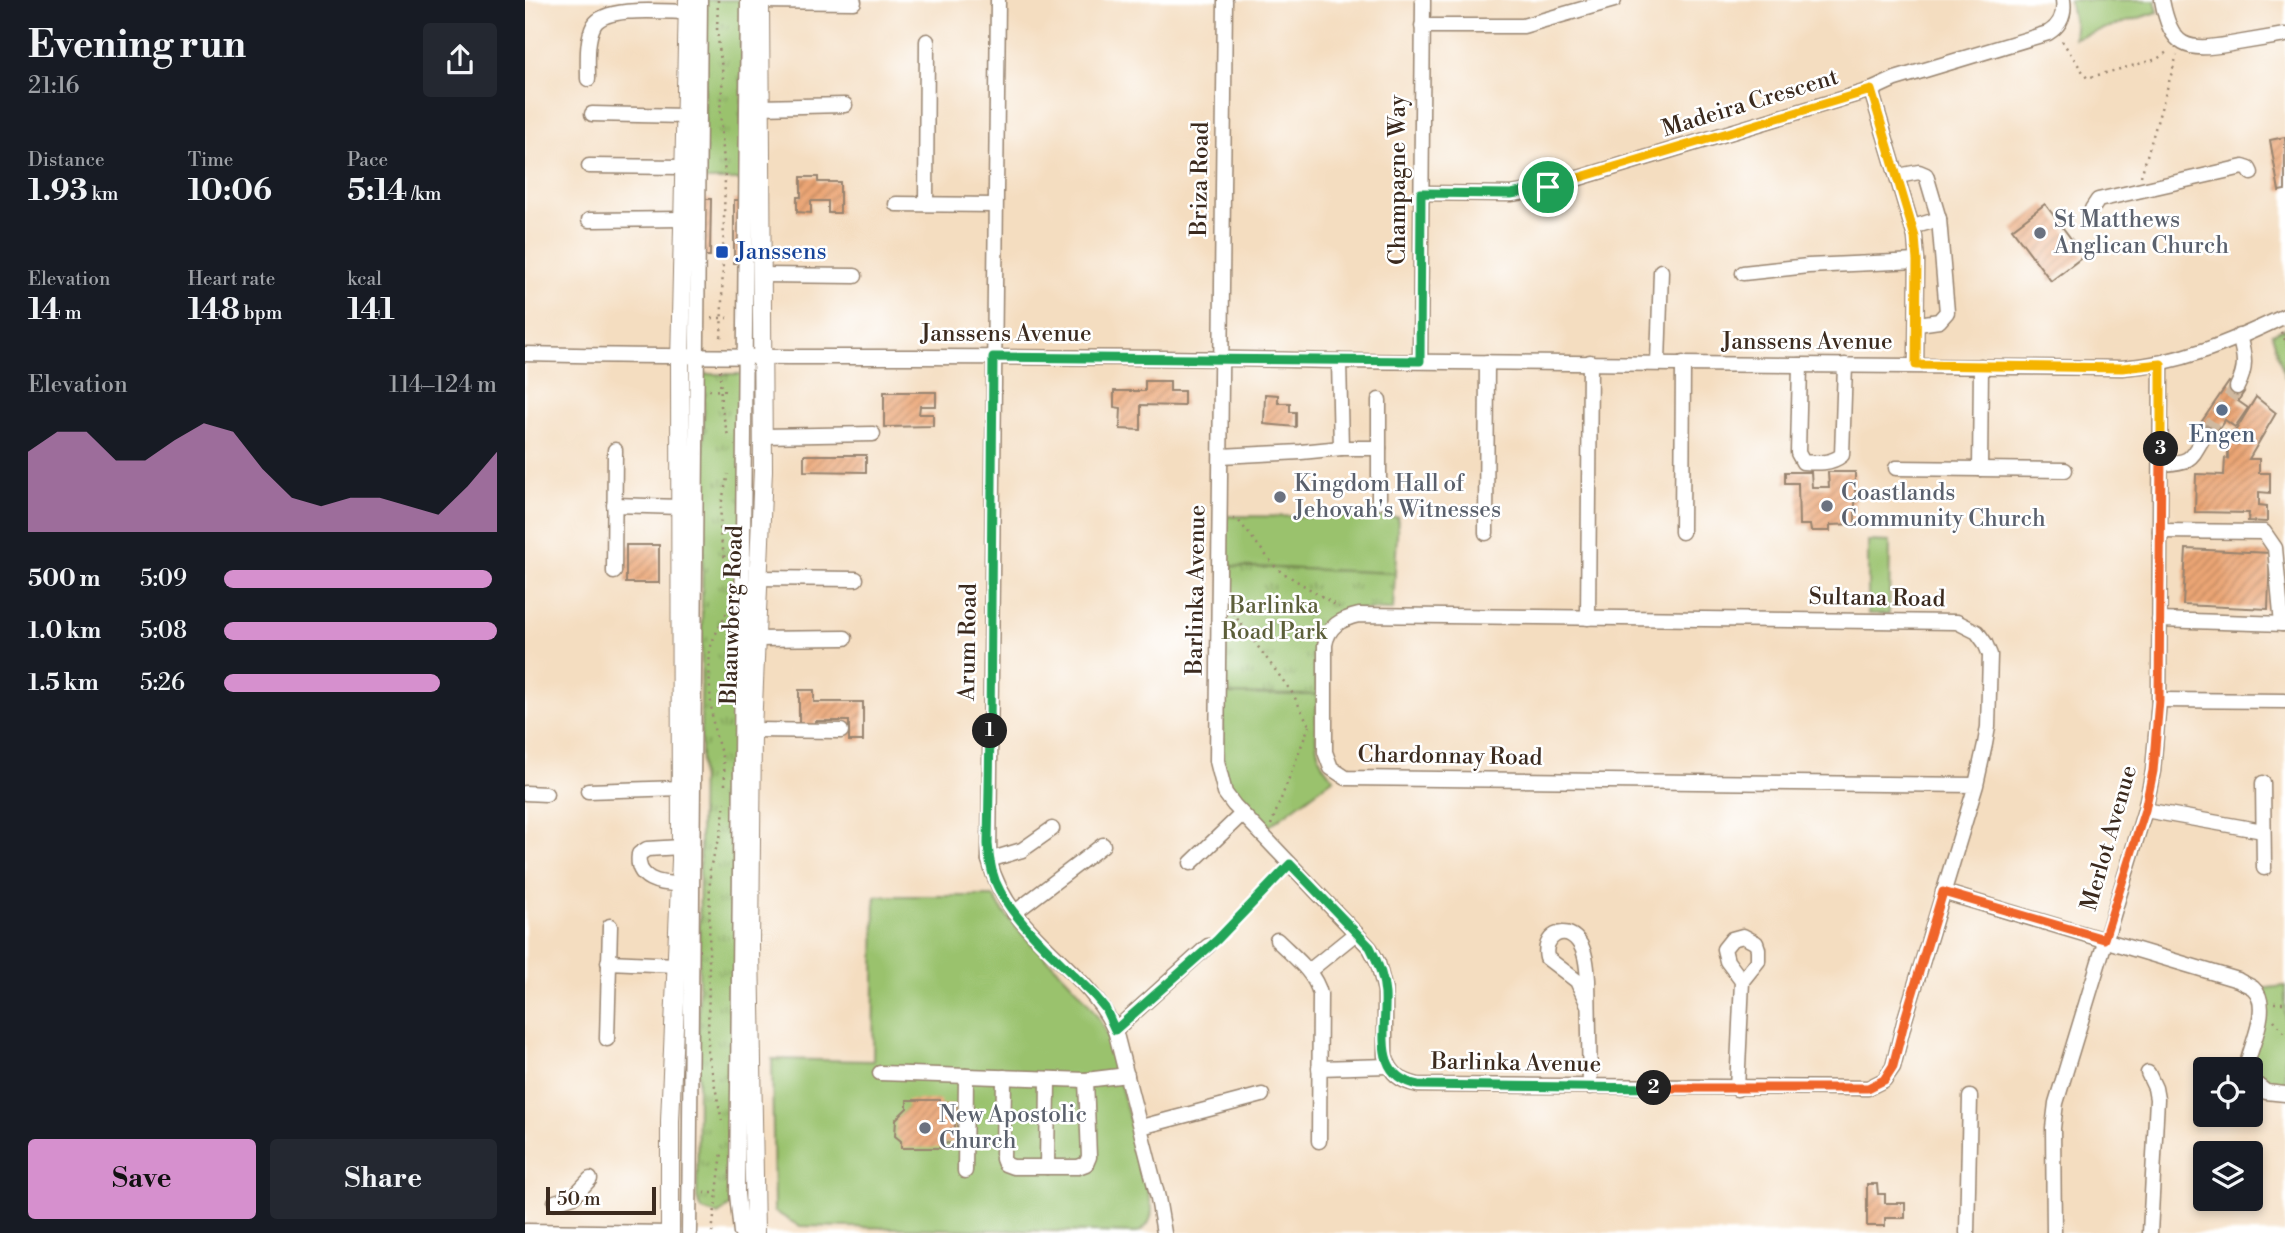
<!DOCTYPE html>
<html lang="en">
<head>
<meta charset="utf-8">
<style>
	:root { --surface:#171b24; --page:#242831; --text:#f1f3f6; --muted:#9ea1a6; --accent:#d690ce }
	body { margin:0; font-family:"Libre Bodoni",serif; background:var(--page); color:var(--text); height:100vh; display:flex; flex-direction:column; font-size:26px; white-space:nowrap }
	* { box-sizing:border-box; margin:0 }
	p { font-size:23px; color:var(--muted) }
	.icon { flex:none; width:38px; height:38px; fill:none; stroke:currentColor; stroke-width:2; stroke-linecap:round; stroke-linejoin:round }
	.map { position:relative; flex:1; overflow:hidden }
	.drawer { display:flex; flex-direction:column; background:var(--surface); width:525px }
	.drawer>* { flex:none }
	.controls { position:absolute; left:1668px; top:1057px; display:grid; gap:14px }
	.controls a { display:grid; place-items:center; width:70px; height:70px; border-radius:7px; background:var(--surface); box-shadow:0 4px 10px #0003; font-size:35px }
	.scale { position:absolute; left:21px; bottom:18px; width:110px; box-sizing:border-box; padding-left:7px; border:4px solid #3b2a1e; border-top:0; font-size:19px; line-height:24px; white-space:nowrap; color:#3b2a1e; -webkit-text-stroke:5px #fff; paint-order:stroke }
	.pin { position:absolute; display:grid; place-items:center; width:60px; height:60px; color:#fff; margin:-30px; border:4px solid #fff; border-radius:50%; box-shadow:0 2px 7px #0007 }
	.km { position:absolute; width:35px; height:35px; margin:-18px; border-radius:50%; background:#222; color:#fff; font-size:19px; line-height:35px; text-align:center }
	.round { display:grid; place-items:center; flex:none; width:74px; height:74px; border-radius:7px; background:var(--page) }
	.overview { display:flex; align-items:center; justify-content:space-between; height:119px; padding:0 28px }
	h1 { font-size:38px; font-weight:700; line-height:52px }
	.metrics { display:grid; grid-template-columns:repeat(3,1fr); gap:10px; height:119px; padding:7px 28px }
	.metrics div { display:grid; align-content:center }
	.metrics b { font-size:30px; font-weight:700 }
	.metrics small { font-size:19px; font-weight:400 }
	.metrics p { font-size:19px }
	.chart { height:196px; padding:14px 28px }
	.chart p { display:flex; justify-content:space-between }
	.chart svg { width:100%; height:126px; margin-top:7px; fill:var(--accent); opacity:.7 }
	.primary-button { display:flex; gap:14px; margin-top:auto; padding:14px 28px }
	.primary-button a { flex:1; height:80px; border-radius:7px; background:var(--accent); color:#111; font-size:28px; font-weight:700; line-height:80px; text-align:center }
	.primary-button a+a { background:var(--page); color:var(--text) }
	ul { padding:0 28px; list-style:none; font-size:23px }
	li { display:grid; grid-template-columns:112px 84px 1fr; align-items:center; height:52px }
	li i { height:18px; border-radius:9px; background:var(--accent) }
	main { display:flex; flex:1; min-height:0 }
	.map>svg:first-child { display:block }
	.grass { fill:#9ac26d; stroke:#6a7646; stroke-width:2 }
	.park { fill:url(#park-tufts); stroke:#6a7646; stroke-width:2 }
	.building { fill:url(#building-hatch) }
	.lines { fill:none; stroke-linecap:round; stroke-linejoin:round }
	.minor-tunnel { stroke:#cfb9a0; stroke-width:14; stroke-dasharray:14 7; stroke-linecap:butt }
	.minor-casing { stroke:#98846f; stroke-width:17 }
	.major-casing { stroke:#98846f; stroke-width:20 }
	.path { stroke:#98846f; stroke-width:2.5; stroke-dasharray:2 5; stroke-linecap:butt }
	.minor { stroke:#fff; stroke-width:14 }
	.major { stroke:#fff; stroke-width:18 }
	.split-1-casing { stroke:#fff; stroke-width:14 }
	.split-2-casing { stroke:#fff; stroke-width:14 }
	.split-3-casing { stroke:#fff; stroke-width:14 }
	.split-4-casing { stroke:#fff; stroke-width:14 }
	.split-1 { stroke:#22a559; stroke-width:9 }
	.split-2 { stroke:#22a559; stroke-width:9 }
	.split-3 { stroke:#f0652b; stroke-width:9 }
	.split-4 { stroke:#f5b400; stroke-width:9 }
	.worship-dot { fill:#6b7280; stroke:#fff; stroke-width:2.5 }
	.transit-dot { fill:#1a4fb4; stroke:#fff; stroke-width:2.5 }
	.service-dot { fill:#5c6f8a; stroke:#fff; stroke-width:2.5 }
	.labels { text-anchor:middle; dominant-baseline:central; stroke-width:5; stroke-linejoin:round; paint-order:stroke }
	.street-label { font-size:23px; fill:#3b2a1e; stroke:#fff }
	.worship-label { font-size:23px; fill:#5b616d; stroke:#fff; text-anchor:start }
	.transit-label { font-size:23px; fill:#164399; stroke:#fff; text-anchor:start }
	.service-label { font-size:23px; fill:#4e5e75; stroke:#fff }
	.park-label { font-size:23px; fill:#5c5f3a; stroke:#fff }
</style>
</head>
<body>
<main>
<section class="drawer">
<div class="overview"><div><h1>Evening run</h1><p>21:16</p></div><a class="round"><svg class="icon" aria-label="share" viewBox="0 0 24 24"><path d="M12 15V3M7 8l5-5 5 5M5 13v7h14v-7"/></svg></a></div>
<div class="metrics">
<div><p>Distance</p><b>1.93<small> km</small></b></div>
<div><p>Time</p><b>10:06</b></div>
<div><p>Pace</p><b>5:14<small> /km</small></b></div>
</div>
<div class="metrics">
<div><p>Elevation</p><b>14<small> m</small></b></div>
<div><p>Heart rate</p><b>148<small> bpm</small></b></div>
<div><p>kcal</p><b>141</b></div>
</div>
<div class="chart"><p><span>Elevation</span>114–124 m</p>
<svg viewBox="0 0 160 44" preserveAspectRatio="none"><path d="M0 44V16L10 9L20 9L30 19L40 19L50 12L60 6L70 9L80 22L90 32L100 35L110 32L120 32L130 35L140 38L150 28L160 16V44z"/></svg>
</div>
<ul>
<li><b>500 m</b>5:09<i style="width:98%"></i></li>
<li><b>1.0 km</b>5:08<i style="width:100%"></i></li>
<li><b>1.5 km</b>5:26<i style="width:79%"></i></li>
</ul>
<div class="primary-button"><a>Save</a><a>Share</a></div>
</section>
<div class="map">
<svg width="1760" height="1233" viewBox="0 0 1760 1233">
	<defs>
		<pattern id="park-tufts" width="24" height="20" patternUnits="userSpaceOnUse" patternTransform="scale(1.75)"><rect width="24" height="20" fill="#9ac26d"/><path d="M3 7l-1-3M5 7V3M7 7l1-3M15 17l-1-3M17 17v-4M19 17l1-3" fill="none" stroke="#7f9e59"/></pattern>
		<pattern id="building-hatch" width="6" height="6" patternUnits="userSpaceOnUse" patternTransform="scale(1.75)"><rect width="6" height="6" fill="#eba574"/><path d="M-1 1l2-2M0 6l6-6M5 7l2-2" fill="none" stroke="#c0875f"/></pattern>
	</defs>
	<rect width="100%" height="100%" fill="#fff"/>
	<filter id="ink" filterUnits="userSpaceOnUse"><feTurbulence type="fractalNoise" baseFrequency=".0143" numOctaves="2"/><feDisplacementMap in="SourceGraphic" scale="14" xChannelSelector="R" yChannelSelector="G"/><feConvolveMatrix kernelMatrix="1 2 1 2 8 2 1 2 1" color-interpolation-filters="sRGB"/></filter>
	<filter id="wash" filterUnits="userSpaceOnUse"><feTurbulence type="fractalNoise" baseFrequency=".00686" numOctaves="4" result="noise"/><feDisplacementMap in="SourceGraphic" scale="28" xChannelSelector="R" yChannelSelector="G"/><feGaussianBlur stdDeviation="1.57" result="paint"/><feColorMatrix in="noise" values="0 0 0 0 0 0 0 0 0 0 0 0 0 0 0 0 0 1.4 0 .05"/><feComposite in="paint" operator="in"/></filter>
	<g filter="url(#wash)">
		<rect width="100%" height="100%" fill="#f4ddc0"/>
		<g class="grass">
			<path d="M1544,0H1630L1633,12L1549,38L1550,27Z"/>
			<path d="M1760,328V378L1747,334Z"/>
			<path d="M701,516L873,517L870,573L701,566Z"/>
			<path d="M1343,541L1365,542L1364,614H1343Z"/>
			<path d="M699,694L792,695C792,724 784,758 809,778L739,830C729,818 715,806 707,792C692,765 699,725 699,694Z"/>
			<path d="M350,896H468C500,950 562,981 584,1040L627,1208C627,1219 623,1228 612,1233L274,1226L249,1211L247,1059L348,1061Z"/>
			<path d="M1760,986V1086C1745,1086 1731,1086 1727,1069L1735,989Z"/>
		</g>
		<g class="park">
			<path d="M180,0H218L216,180H179Z"/>
			<path d="M179,374H219L208,1198L205,1206L193,1215L177,1210L172,1199Z"/>
			<path d="M701,566L870,573L868,610C854,610 838,608 824,610C784,617 792,666 792,695L699,694Z"/>
		</g>
		<g id="blocks">
			<g class="building">
				<path d="M1760,137V190L1754,191L1745,140Z"/>
				<path d="M276,177H293V182H315V213H303V201H286V213L272,212V197H276Z"/>
				<path d="M179,199H186L185,256H178Z"/>
				<path d="M209,200H216L215,263H209Z"/>
				<path d="M1520,204L1559,256L1526,281L1487,229Z"/>
				<path d="M620,381H645V391H659V406L616,405V430L595,429L596,408L589,407V391H620Z"/>
				<path d="M1704,382L1719,392L1713,401L1723,408L1710,427L1700,420L1688,437L1673,427Z"/>
				<path d="M359,392H411V406H395L394,414H408V426L359,427Z"/>
				<path d="M740,394L753,395V403H765V412H771V427L739,424Z"/>
				<path d="M1731,397L1751,413L1724,459H1734V473H1745V493L1734,492V505L1742,506V522L1723,521L1724,513L1670,512L1671,474L1699,475L1700,458L1703,459V443Z"/>
				<path d="M279,455H341V472L279,471Z"/>
				<path d="M1260,472H1286L1287,487H1304L1303,472H1330V524L1305,525V531H1286L1285,525H1274L1273,483H1260Z"/>
				<rect x="101" y="545" width="33" height="38"/>
				<path d="M1661,549L1745,553L1743,609L1658,605Z"/>
				<path d="M274,690H289V702H338V741H324V721H290V728H274Z"/>
				<path d="M382,1100H415V1105H430V1144L420,1143V1148H376V1141L370,1136L371,1119L382,1108Z"/>
				<path d="M1342,1184H1352L1353,1194H1360V1203H1380V1218H1360V1226H1342Z"/>
			</g>
		</g>
	</g>
	<g filter="url(#ink)">
		<use href="#blocks" fill-opacity="0" stroke="#98846f" stroke-width="2"/>
		<g class="lines">
			<path class="minor-tunnel" d="M1681,433L1712,387"/>
			<g class="minor-casing">
				<g id="minor">
					<path d="M473,0L464,860C484,937 558,962 590,1030L633,1198L639,1233"/>
					<path d="M700,0L692,761L700,793L709,805L845,948L853,963L860,991V1056C866,1074 875,1081 893,1085L1343,1088L1359,1080L1368,1067L1380,1019L1451,785L1460,744L1463,727L1465,655L1460,643L1452,632L1432,622L834,615C816,619 803,626 800,645V752L806,768L821,778L1451,785"/>
					<path d="M1637,0C1646,48 1661,52 1706,44C1724,41 1742,38 1760,35"/>
					<path d="M235,1L329,2"/>
					<path d="M897,26H998L1089,0"/>
					<path d="M63,79C63,62 61,40 69,25C81,5 141,12 163,12"/>
					<path d="M1346,90L1390,237L1392,261L1391,365"/>
					<path d="M235,107L320,105"/>
					<path d="M67,114L160,116"/>
					<path d="M64,166L159,167"/>
					<path d="M1373,176L1394,172L1401,175L1414,219"/>
					<path d="M896,193L986,194L1014,190L1346,90L1370,79L1523,33C1536,25 1540,14 1538,0"/>
					<path d="M371,204L470,205"/>
					<path d="M401,204L402,41"/>
					<path d="M1567,209L1573,200L1718,167L1724,169L1726,173"/>
					<path d="M64,220L158,219"/>
					<path d="M1388,227L1414,219L1422,312L1414,321L1393,324"/>
					<path d="M1218,273L1283,266L1392,261"/>
					<path d="M238,275L330,276"/>
					<path d="M0,354C271,360 543,354 814,361L1597,368C1655,364 1708,341 1760,316"/>
					<path d="M814,361L816,448H854V501"/>
					<path d="M895,361L898,0"/>
					<path d="M1133,363L1136,271"/>
					<path d="M1275,365L1273,453L1278,462C1292,463 1306,464 1317,455L1320,365"/>
					<path d="M1712,387C1722,368 1720,357 1714,336"/>
					<path d="M854,400V448"/>
					<path d="M238,436L348,434"/>
					<path d="M696,456L776,452L816,448"/>
					<path d="M1637,464C1669,462 1665,459 1681,433"/>
					<path d="M1371,468L1540,470"/>
					<path d="M1455,469L1456,366"/>
					<path d="M89,505L155,507"/>
					<path d="M1635,531L1739,532L1750,548L1757,624"/>
					<path d="M1157,532L1158,363"/>
					<path d="M961,533L962,362"/>
					<path d="M89,572L90,450"/>
					<path d="M232,578L331,579"/>
					<path d="M1063,618L1065,362"/>
					<path d="M1634,620L1760,624"/>
					<path d="M230,639L320,638"/>
					<path d="M1634,700L1760,701"/>
					<path d="M227,730L316,731"/>
					<path d="M1738,783L1739,868"/>
					<path d="M63,791L156,788"/>
					<path d="M0,793L21,794"/>
					<path d="M1620,810L1738,831"/>
					<path d="M464,860L497,850L527,829"/>
					<path d="M666,863L717,814"/>
					<path d="M155,884C135,884 110,880 114,854L122,849L156,847"/>
					<path d="M1418,892L1713,980C1717,983 1724,985 1728,988C1748,1006 1724,1048 1721,1069"/>
					<path d="M489,913L578,845"/>
					<path d="M752,940C768,956 790,972 795,994L794,1141"/>
					<path d="M83,962L152,965"/>
					<path d="M784,971L831,933"/>
					<path d="M1063,1005L1052,981L1022,958C1017,936 1039,924 1053,941C1061,951 1062,967 1063,980L1065,1087"/>
					<path d="M590,1030L683,946"/>
					<path d="M82,1039L85,926"/>
					<path d="M794,1068L863,1066"/>
					<path d="M355,1073L561,1080L602,1075"/>
					<path d="M1623,1073L1630,1088L1632,1099L1625,1233"/>
					<path d="M479,1077L478,1159L480,1164L488,1167H553L561,1164L564,1157L561,1080"/>
					<path d="M1726,1080L1741,1092L1760,1094"/>
					<path d="M1212,1089L1217,981L1233,961V949L1231,943L1218,936L1207,939L1199,949L1202,961L1217,981"/>
					<path d="M616,1127L737,1095"/>
					<path d="M522,1167L523,1079"/>
					<path d="M440,1171L441,1076"/>
					<path d="M30,1202L49,1196L65,1179"/>
					<path d="M0,1231L144,1233"/>
					<path d="M164,1233L175,0"/>
					<path d="M216,1233L212,1194L223,0"/>
					<path d="M1442,1233L1445,1097"/>
					<path d="M1529,1233L1528,1128L1531,1103L1620,810L1628,771L1634,700L1636,364"/>
				</g>
			</g>
			<g class="major-casing">
				<g id="major">
					<path d="M145,1233V1121L156,860L155,363L163,0"/>
					<path d="M230,1233L225,947L227,730L238,470L235,0"/>
				</g>
			</g>
			<g class="path">
				<path d="M193,0L192,31L198,77L195,109L200,177L196,342"/>
				<path d="M1537,41L1562,78L1632,59L1645,50"/>
				<path d="M1616,176L1652,55"/>
				<path d="M187,318H205"/>
				<path d="M1756,332L1760,340"/>
				<path d="M195,370L196,406L203,436"/>
				<path d="M184,390L205,391"/>
				<path d="M708,519L713,520L752,569L814,607"/>
				<path d="M202,571L195,533L196,505L203,474"/>
				<path d="M708,613L768,694L786,729"/>
				<path d="M200,785C200,761 196,755 190,733C186,718 182,660 186,646C189,635 197,623 202,612"/>
				<path d="M746,825L784,726"/>
				<path d="M694,938L755,874"/>
				<path d="M1749,1003H1760"/>
				<path d="M1749,1020L1760,1034"/>
				<path d="M197,1121L183,1052L185,867L196,834L200,802"/>
				<path d="M179,1193H193"/>
				<path d="M187,1233L197,1152"/>
			</g>
			<use href="#minor" class="minor"/>
			<use href="#major" class="major"/>
		</g>
	</g>
	<g class="lines" filter="url(#ink)">
		<g class="split-1-casing">
			<path id="split-1" d="M465,731L468,357L895,361L896,193L986,194L1023,187"/>
		</g>
		<g class="split-2-casing">
			<path id="split-2" d="M465,731L463,844C464,860 467,877 475,891C493,926 541,967 570,996L580,1008L590,1030L692,940L765,864L845,947C853,962 859,977 860,994C862,1030 846,1075 893,1085L1129,1088"/>
		</g>
		<g class="split-3-casing">
			<path id="split-3" d="M1129,1088H1343L1359,1080L1368,1066L1380,1019L1418,892L1579,939L1620,810L1628,771L1634,700L1636,449"/>
		</g>
		<g class="split-4-casing">
			<path id="split-4" d="M1023,187L1346,90L1390,237L1392,261L1391,365L1597,368L1636,364V449"/>
		</g>
		<use href="#split-1" class="split-1"/>
		<use href="#split-2" class="split-2"/>
		<use href="#split-3" class="split-3"/>
		<use href="#split-4" class="split-4"/>
	</g>
	<g class="worship-dot">
		<circle cx="1515" cy="233" r="7"/>
		<circle cx="755" cy="497" r="7"/>
		<circle cx="1302" cy="506" r="7"/>
		<circle cx="400" cy="1128" r="7"/>
	</g>
	<rect class="transit-dot" x="190" y="245" width="14" height="14" rx="3.5"/>
	<circle class="service-dot" cx="1697" cy="410" r="7"/>
	<g class="labels">
		<g class="street-label">
			<text transform="translate(1225 103) rotate(-17)">Madeira Crescent</text>
			<text transform="translate(675 179) rotate(-89)">Briza Road</text>
			<text transform="translate(873 180) rotate(-90)">Champagne Way</text>
			<text x="481" y="334">Janssens Avenue</text>
			<text x="1282" y="342">Janssens Avenue</text>
			<text transform="translate(671 590) rotate(-89)">Barlinka Avenue</text>
			<text transform="translate(1352 598) rotate(1)">Sultana Road</text>
			<text transform="translate(207 615) rotate(-88)">Blaauwberg Road</text>
			<text transform="translate(443 642) rotate(-89)">Arum Road</text>
			<text transform="translate(925 756) rotate(1)">Chardonnay Road</text>
			<text transform="translate(1584 838) rotate(-74)">Merlot Avenue</text>
			<text transform="translate(991 1063) rotate(1)">Barlinka Avenue</text>
		</g>
		<g class="worship-label">
			<text x="1529" y="220">St Matthews<tspan x="1529" dy="26">Anglican Church</tspan></text>
			<text x="769" y="484">Kingdom Hall of<tspan x="769" dy="26">Jehovah's Witnesses</tspan></text>
			<text x="1316" y="493">Coastlands<tspan x="1316" dy="26">Community Church</tspan></text>
			<text x="414" y="1115">New Apostolic<tspan x="414" dy="26">Church</tspan></text>
		</g>
		<g class="transit-label">
			<text x="211" y="252">Janssens</text>
		</g>
		<g class="service-label">
			<text x="1697" y="435">Engen</text>
		</g>
		<g class="park-label">
			<text x="749" y="606">Barlinka<tspan x="749" dy="26">Road Park</tspan></text>
		</g>
	</g>
</svg>
<div class="controls">
<a><svg class="icon" aria-label="locate" viewBox="0 0 24 24"><circle cx="12" cy="12" r="6"/><path d="M12 2v4M12 18v4M2 12h4M18 12h4"/></svg></a>
<a><svg class="icon" aria-label="layers" viewBox="0 0 24 24"><path d="M12 4l9 5-9 5-9-5zM3 14l9 5 9-5"/></svg></a>
</div>
<div class="scale">50 m</div>
<div class="pin" style="left:1023px;top:187px;background:#1e9e55"><svg class="icon" aria-label="arrive" viewBox="0 0 24 24"><path d="M6 21V4h12l-3 4 3 4H6"/></svg></div>
<b class="km" style="left:465px;top:731px">1</b>
<b class="km" style="left:1129px;top:1088px">2</b>
<b class="km" style="left:1636px;top:449px">3</b>
</div>
</main>
</body>
</html>
